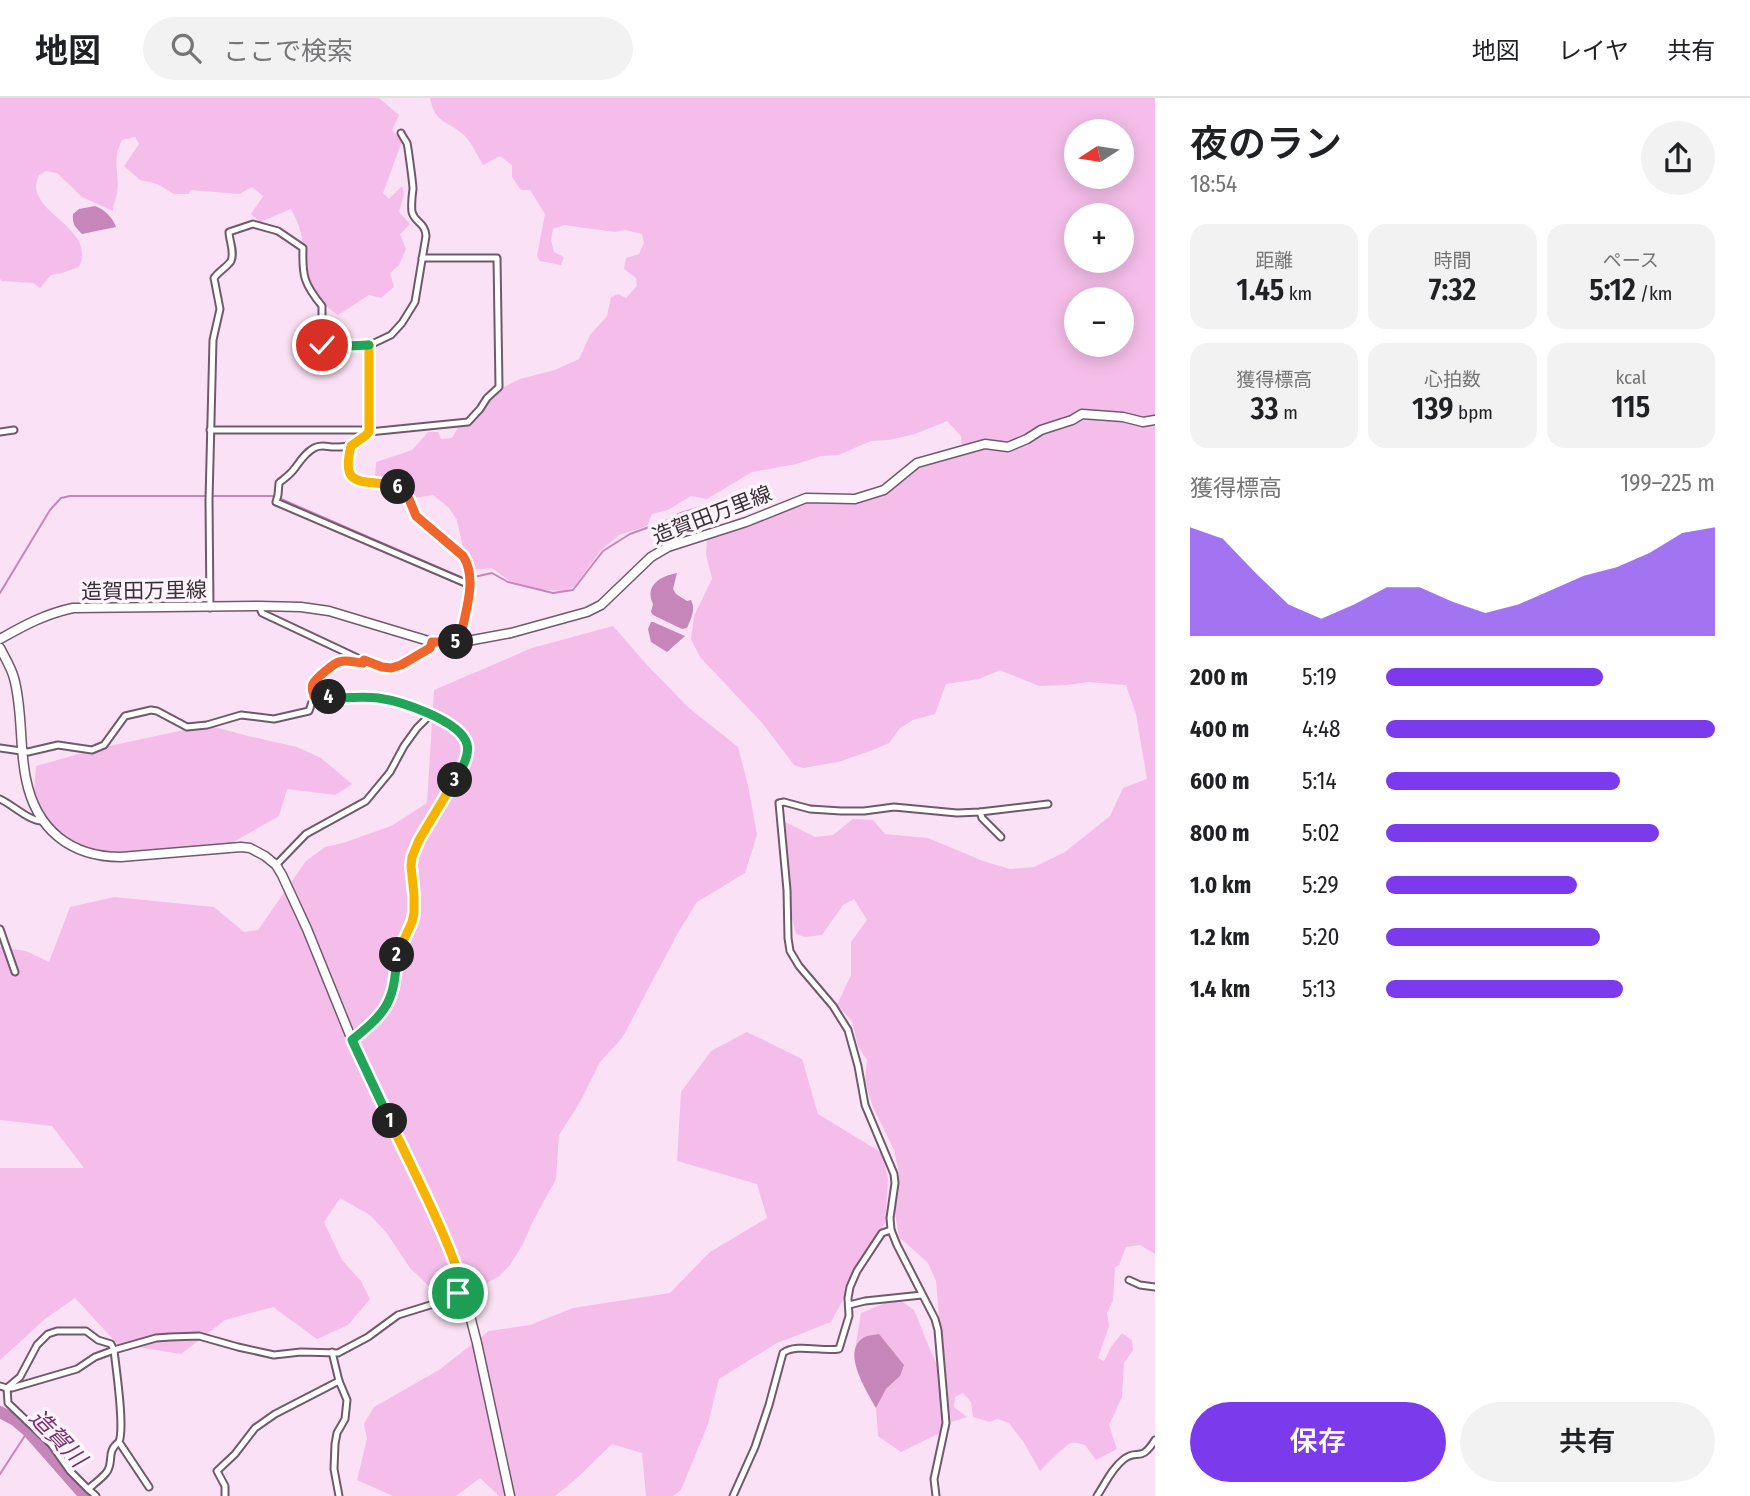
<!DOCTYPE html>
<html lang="ja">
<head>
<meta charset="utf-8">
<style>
	:root { --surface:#fff; --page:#f2f2f2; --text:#202124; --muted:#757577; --line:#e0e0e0; --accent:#7c3aed }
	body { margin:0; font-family:"Fira Sans Condensed","Noto Sans JP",sans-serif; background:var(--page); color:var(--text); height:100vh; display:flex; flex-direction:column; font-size:26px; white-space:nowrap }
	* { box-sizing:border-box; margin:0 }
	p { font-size:23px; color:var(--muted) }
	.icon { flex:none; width:38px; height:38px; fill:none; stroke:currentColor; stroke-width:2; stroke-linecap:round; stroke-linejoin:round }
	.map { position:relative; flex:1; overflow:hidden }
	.drawer { display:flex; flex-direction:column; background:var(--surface); width:595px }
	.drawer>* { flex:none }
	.needle { width:46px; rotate:258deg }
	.tools { position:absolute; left:1064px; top:21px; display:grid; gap:14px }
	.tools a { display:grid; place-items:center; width:70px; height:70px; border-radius:50%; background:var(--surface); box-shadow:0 4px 18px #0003; font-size:35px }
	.pin { position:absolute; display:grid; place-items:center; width:60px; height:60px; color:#fff; margin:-30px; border:4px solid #fff; border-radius:50%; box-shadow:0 2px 7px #0007 }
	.km { position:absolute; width:35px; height:35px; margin:-18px; border-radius:50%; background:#222; color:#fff; font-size:19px; line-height:35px; text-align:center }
	.round { display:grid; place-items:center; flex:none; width:74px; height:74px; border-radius:37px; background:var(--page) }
	.summary { display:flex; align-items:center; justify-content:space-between; height:119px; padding:0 35px }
	h1 { font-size:38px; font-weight:600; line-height:52px }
	.stats { display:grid; grid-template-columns:repeat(3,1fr); gap:10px; height:119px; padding:7px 35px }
	.stats div { display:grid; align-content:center; border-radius:18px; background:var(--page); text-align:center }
	.stats b { font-size:30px; font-weight:600 }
	.stats small { font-size:19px; font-weight:400 }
	.stats p { font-size:19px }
	.chart { height:196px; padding:14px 35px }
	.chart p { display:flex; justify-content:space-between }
	.chart svg { width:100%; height:126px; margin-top:7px; fill:var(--accent); opacity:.7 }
	.action { display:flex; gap:14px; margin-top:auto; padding:14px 35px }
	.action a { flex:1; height:80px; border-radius:42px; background:var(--accent); color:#fff; font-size:28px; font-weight:600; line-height:80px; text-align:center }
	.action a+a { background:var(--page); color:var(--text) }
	ul { padding:0 35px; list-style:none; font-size:23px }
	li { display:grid; grid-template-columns:112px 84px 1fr; align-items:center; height:52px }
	li i { height:18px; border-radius:9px; background:var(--accent) }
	header { display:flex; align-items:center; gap:42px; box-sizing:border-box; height:98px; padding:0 35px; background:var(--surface); border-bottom:2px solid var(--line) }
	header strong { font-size:33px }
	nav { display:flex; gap:38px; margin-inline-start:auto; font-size:24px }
	.search { width:490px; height:63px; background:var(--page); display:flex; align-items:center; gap:18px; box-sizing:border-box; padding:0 24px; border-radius:38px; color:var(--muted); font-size:26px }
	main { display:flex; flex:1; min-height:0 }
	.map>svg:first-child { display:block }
	.green { fill:#f5beea; fill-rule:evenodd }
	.water { fill:#c686ba }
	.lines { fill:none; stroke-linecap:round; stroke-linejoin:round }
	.stream { stroke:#c686ba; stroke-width:2 }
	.river { stroke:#c686ba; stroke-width:12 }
	.street-casing { stroke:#6f5a6b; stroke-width:9 }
	.secondary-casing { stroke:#6f5a6b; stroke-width:11 }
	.street { stroke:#fff; stroke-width:5 }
	.secondary { stroke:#fff; stroke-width:8 }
	.split-1-casing { stroke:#fff; stroke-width:14 }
	.split-2-casing { stroke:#fff; stroke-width:14 }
	.split-3-casing { stroke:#fff; stroke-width:14 }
	.split-4-casing { stroke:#fff; stroke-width:14 }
	.split-5-casing { stroke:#fff; stroke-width:14 }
	.split-6-casing { stroke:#fff; stroke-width:14 }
	.split-7-casing { stroke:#fff; stroke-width:14 }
	.split-8-casing { stroke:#fff; stroke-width:14 }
	.split-1 { stroke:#f5b400; stroke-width:9 }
	.split-2 { stroke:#22a559; stroke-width:9 }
	.split-3 { stroke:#f5b400; stroke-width:9 }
	.split-4 { stroke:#22a559; stroke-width:9 }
	.split-5 { stroke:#f0652b; stroke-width:9 }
	.split-6 { stroke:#f0652b; stroke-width:9 }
	.split-7 { stroke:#f5b400; stroke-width:9 }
	.split-8 { stroke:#22a559; stroke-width:9 }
	.labels { text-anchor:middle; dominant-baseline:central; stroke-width:7; stroke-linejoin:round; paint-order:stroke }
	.street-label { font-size:21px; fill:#382f36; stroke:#fef4fc }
	.water-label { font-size:23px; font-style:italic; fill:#782c6d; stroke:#fef4fc }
</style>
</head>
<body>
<header>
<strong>地図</strong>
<div class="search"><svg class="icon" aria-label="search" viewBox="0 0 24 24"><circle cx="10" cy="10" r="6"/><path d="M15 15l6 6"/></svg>ここで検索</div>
<nav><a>地図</a><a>レイヤ</a><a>共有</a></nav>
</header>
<main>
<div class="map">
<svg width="1155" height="1398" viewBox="0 0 1155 1398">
	<rect width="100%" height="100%" fill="#fbe1f5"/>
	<g class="green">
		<path d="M0,0H379L399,17L392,32L402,43L383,95L389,101L402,88L404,96L399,114L410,126L400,136L406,151L399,167L390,175L394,189L381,200L369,197L338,217C325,208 310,196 306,180C304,174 305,165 304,158C303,140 300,127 291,111L260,124L251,116L263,98L252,89L239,96L190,92L189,96H174L157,86L140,82L124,68L139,46L135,39L122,42C111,63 120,75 117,95C116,102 113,105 113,113L82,99L57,75L46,73L39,77C38,80 36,85 36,88C36,117 96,132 79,169L62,175L51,177L40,190L33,185L2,183L0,181Z"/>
		<path d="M430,0H1155V320L1143,322L1081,314L1008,347L962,351L961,338L947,323L915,336L889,342L871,343L838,357L821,358L796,366L752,374L707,401L691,398L668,412L652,416L647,428L619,437L599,454L575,488L565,493L542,492L510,483L492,470L474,472L464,455L457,422L449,410L433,397L414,400C401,386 394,383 375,381L376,364L412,352L428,334H438L441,341L452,340L459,328L470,325L490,300L502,290L520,281L555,272L579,261L590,237L607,218L611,199L618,196L626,200L637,188L636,180L624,171L626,160L639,156L644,145L642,136L625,132L615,134L564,127L553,131L551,141L554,154L564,159L561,167L540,163L537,158L545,116L530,92H521L512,79V67L500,58L483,67C477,57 472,45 464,37C447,22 435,26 430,0ZM1076,33H1122V79H1076ZM1076,117H1122V163H1076ZM1076,201H1122V247H1076Z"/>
		<path d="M1083,320L1155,326V1156L1140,1147L1126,1149L1119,1167L1115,1169L1113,1202L1107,1215L1109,1228L1098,1260L1104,1263L1111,1249L1122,1235L1132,1242L1133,1252L1124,1265L1122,1299L1109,1327L1117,1351L1096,1362L1085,1347C1080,1346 1076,1344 1072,1345C1067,1345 1046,1367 1040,1373L1024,1345L1009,1325L997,1321L990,1324L973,1319L971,1304L963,1295L955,1299L954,1309L967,1319L951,1324L940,1230L936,1183L928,1165L899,1139L895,1115L899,1075L894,1052L873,1009L865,983L867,962L858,948L852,923L837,907L851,877V844L867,822L854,801L843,807L822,837L805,839L796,836L790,811L785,724L815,739L833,737L853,721L873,722L885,736L928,740L983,763L1010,771L1034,769L1065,754L1110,718L1123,690L1147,681L1136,616L1126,587L1088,584L1067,587L1039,588L1000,572L979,581L946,586L935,616L913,622L900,630L889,645L870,653L838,664L803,670L794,667L763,626L700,559L691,541L694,518L712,481L706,456L707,442L713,438L806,403L855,404L919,368L985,349L1009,353L1043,335Z"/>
		<path d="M613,528L647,567L689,610L738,649L748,687L757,737L745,775L697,804L679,833L622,940L600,964L580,1004L559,1037L556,1081L533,1123L523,1146L510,1167L498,1179L477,1190L460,1194L433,1192L410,1170L386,1134L370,1117L340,1100L324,1124L342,1162L361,1183L370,1201L348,1227L317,1241L273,1209L225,1222L181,1256L137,1249L123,1252L75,1200L45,1221L0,1262V1070H84L52,1028L0,1022V849L26,853L49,864L70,809L114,799L214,809L244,834L258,832L306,763L325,749L343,745L391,728L427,705L434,592L532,550Z"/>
		<path d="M207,627L248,638L297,649L321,660L352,686L335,697L287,691L279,718L225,749L112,759L55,737L33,705L36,668L100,650Z"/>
		<path d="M747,934L802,961L818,1016L882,1055L888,1081L885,1125L831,1224L777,1245L719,1281L708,1326L681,1392L673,1398H646L642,1355L612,1346L577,1380L555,1398H499L480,1380L456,1398H393L357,1382L367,1341L364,1326L374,1309L439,1272L489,1233L530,1227L573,1210L670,1195L710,1154L767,1120L757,1086L677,1063L681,994L711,953Z"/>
		<path d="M897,1200L914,1212L931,1254L943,1279L944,1333L901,1354L878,1338L876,1310L886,1291L900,1278L855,1252L861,1215Z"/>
	</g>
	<g class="water">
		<path d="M95,108C104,111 113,120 116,129L82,136C75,129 72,126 73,116L79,111Z"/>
		<path d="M677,475L673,491L676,496L687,503L691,502C696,511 691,521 687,530L682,531L653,517L651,514L653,506C644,487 661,478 677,475Z"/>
		<path d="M651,524H653L685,538L667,554L651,544L648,531Z"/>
		<path d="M879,1236L904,1267L900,1278L886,1291L876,1310C867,1293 838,1250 867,1238C871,1237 875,1237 879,1236Z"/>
	</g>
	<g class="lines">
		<g class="stream">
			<path d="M211,398H276"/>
			<path d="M281,401L465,481L492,475L508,484L553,495L573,492L603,453L630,436L666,423L681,415L701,409"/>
			<path d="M0,495L50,412L61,400L70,398H206"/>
			<path d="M0,1376L28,1333"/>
		</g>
		<path class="river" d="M0,1314L15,1322L28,1333L85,1398"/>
		<g class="street-casing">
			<g id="street">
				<path d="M370,247L369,334C361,344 348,350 335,349C327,349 321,346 314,350C305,355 301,362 295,370C291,376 285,380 279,385L278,397L276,404L470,487"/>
				<path d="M210,332H362L369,334L468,324L480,311L487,300L499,289L497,160H422"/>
				<path d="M0,334L14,332"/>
				<path d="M351,348C348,361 344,373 356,382L398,389L409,401L417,418L463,458C478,481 465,513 461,538L462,544"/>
				<path d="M259,508L262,515L364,563L381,569L391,570L401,567L430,550L432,544"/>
				<path d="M210,510L209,402L213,242L220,211L214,180C218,174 227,169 231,163C235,154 229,142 229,134L253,126L278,133L303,150C302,178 304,186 322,208V247L324,249L370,247L391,237L402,225L415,204L426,138C425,124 415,125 412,114C411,106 412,98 413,91C413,86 408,49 407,45C405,42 403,39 401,35"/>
				<path d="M314,598C335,600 357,597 378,600C405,605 447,617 464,640C479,661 419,733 412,759C408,774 414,796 414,812C413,829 401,841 397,857C395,865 397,875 395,883C389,912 374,924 352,942"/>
				<path d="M0,650L28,654L58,647L92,652L104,647L125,618L151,612L157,613L187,629L207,627L241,617L274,621L309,613L314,598L312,590L314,584L338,564L363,565L364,563"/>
				<path d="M0,701C13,707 30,724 43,723"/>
				<path d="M980,714L982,720L1001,739"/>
				<path d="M276,767L306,736L366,703L390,674L404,648L417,630L431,616"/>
				<path d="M0,831L15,874"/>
				<path d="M1129,1182L1140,1187L1155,1189"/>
				<path d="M849,1207L865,1203L922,1197"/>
				<path d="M332,1254L339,1283L347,1302L345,1321L337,1335L335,1346L334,1371L339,1398"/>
				<path d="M0,1288L7,1290L20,1279L37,1247L48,1236L57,1233H86L98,1242L111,1246L114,1252C116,1271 125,1329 119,1344L149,1389"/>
				<path d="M88,1391L70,1373L51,1346L8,1305L7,1290H12L77,1271L95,1259L114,1252L156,1240L170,1239L199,1238L238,1249L274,1257L301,1254L338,1255L368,1239L398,1217L453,1200L464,1192"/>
				<path d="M96,1398L88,1391C94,1386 101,1381 106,1375C115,1365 105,1354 119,1344"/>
				<path d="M225,1398V1388L217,1373L235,1356L255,1330L275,1316L339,1283"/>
				<path d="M733,1398L755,1349L769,1307L783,1255C796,1245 821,1254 839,1251L849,1218L848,1200L850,1189L857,1173L882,1135L891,1132"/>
				<path d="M936,1398L934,1381L946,1325L938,1232L935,1221L897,1147L891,1132L890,1120L895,1085L894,1076L865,1007L858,968L848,932L833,908L799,868L790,853L788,840L787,792L779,705L784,704L810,711L841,713H864L894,709L957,715L980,714L1048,706"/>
				<path d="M1097,1398C1105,1386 1112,1370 1124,1361C1138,1350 1140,1366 1155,1342"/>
			</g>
		</g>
		<g class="secondary-casing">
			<g id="secondary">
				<path d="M0,541C25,527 45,516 73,510L259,508L301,509L329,513L432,544H462L511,535L587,514L601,507L651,459L668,449L746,424L806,400L855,401L884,392L917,365L985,346L1008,349L1027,341L1041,332L1072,322L1082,316L1123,319L1143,324L1155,322"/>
				<path d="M0,550C5,560 11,569 14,580C23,613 19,648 26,681C36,731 70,759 121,759L241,749L250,750L265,758L276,767L282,777L307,831L352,942L439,1127L460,1179L477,1245L510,1398"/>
			</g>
		</g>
		<use href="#street" class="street"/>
		<use href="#secondary" class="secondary"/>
	</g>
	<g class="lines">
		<g class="split-1-casing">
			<path id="split-1" d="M390,1023C416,1079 446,1134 464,1192L458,1195"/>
		</g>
		<g class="split-2-casing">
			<path id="split-2" d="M390,1023L352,942C388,913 394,904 397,857"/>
		</g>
		<g class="split-3-casing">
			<path id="split-3" d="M397,857L412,824L414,815V797L411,768L412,759L419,742L455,682"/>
		</g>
		<g class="split-4-casing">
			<path id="split-4" d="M329,599C345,601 361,598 378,600C400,603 460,622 467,646C470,658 461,672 455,682"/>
		</g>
		<g class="split-5-casing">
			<path id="split-5" d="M329,599L314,598C313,593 311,591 313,586C315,581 334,565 339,564C347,561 355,565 363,565L364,562L382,569L391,570L401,567L430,550L432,544H456"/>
		</g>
		<g class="split-6-casing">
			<path id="split-6" d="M398,389L409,401L416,418L463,458C478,481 465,513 461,538L462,544H456"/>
		</g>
		<g class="split-7-casing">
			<path id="split-7" d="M369,247V334L365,338L351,348C339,395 367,379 398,389"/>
		</g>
		<g class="split-8-casing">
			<path id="split-8" d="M322,247L324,249L369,247"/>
		</g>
		<use href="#split-1" class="split-1"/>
		<use href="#split-2" class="split-2"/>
		<use href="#split-3" class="split-3"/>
		<use href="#split-4" class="split-4"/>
		<use href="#split-5" class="split-5"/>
		<use href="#split-6" class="split-6"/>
		<use href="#split-7" class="split-7"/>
		<use href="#split-8" class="split-8"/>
	</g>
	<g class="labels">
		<g class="street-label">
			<text transform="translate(712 417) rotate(-21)">造賀田万里線</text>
			<text transform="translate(144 493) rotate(-1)">造賀田万里線</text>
		</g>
		<g class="water-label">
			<text transform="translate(58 1340) rotate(46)">造賀川</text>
		</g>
	</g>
</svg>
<div class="tools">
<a><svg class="needle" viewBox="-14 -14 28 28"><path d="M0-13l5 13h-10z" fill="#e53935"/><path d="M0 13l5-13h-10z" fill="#757577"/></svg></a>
<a>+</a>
<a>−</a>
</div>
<div class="pin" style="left:458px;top:1195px;background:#1e9e55"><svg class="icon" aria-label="arrive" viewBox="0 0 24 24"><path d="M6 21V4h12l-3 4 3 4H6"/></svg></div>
<div class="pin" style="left:322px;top:247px;background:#d93025"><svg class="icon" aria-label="check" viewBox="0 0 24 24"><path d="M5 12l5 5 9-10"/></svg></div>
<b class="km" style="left:390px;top:1023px">1</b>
<b class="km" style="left:397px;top:857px">2</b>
<b class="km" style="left:455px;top:682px">3</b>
<b class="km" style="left:329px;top:599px">4</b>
<b class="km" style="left:456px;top:544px">5</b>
<b class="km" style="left:398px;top:389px">6</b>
</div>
<section class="drawer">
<div class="summary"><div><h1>夜のラン</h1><p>18:54</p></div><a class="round"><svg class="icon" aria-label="share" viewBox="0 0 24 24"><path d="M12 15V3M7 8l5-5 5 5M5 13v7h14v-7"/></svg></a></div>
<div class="stats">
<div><p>距離</p><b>1.45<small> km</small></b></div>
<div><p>時間</p><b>7:32</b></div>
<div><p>ペース</p><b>5:12<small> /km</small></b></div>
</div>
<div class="stats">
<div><p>獲得標高</p><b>33<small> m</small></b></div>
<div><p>心拍数</p><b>139<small> bpm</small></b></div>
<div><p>kcal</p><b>115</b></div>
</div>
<div class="chart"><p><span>獲得標高</span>199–225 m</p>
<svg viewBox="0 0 160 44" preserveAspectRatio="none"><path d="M0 44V6L10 10L20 22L30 33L40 38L50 33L60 27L70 27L80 32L90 36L100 33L110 28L120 23L130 20L140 15L150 8L160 6V44z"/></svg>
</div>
<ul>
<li><b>200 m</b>5:19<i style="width:66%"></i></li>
<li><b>400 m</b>4:48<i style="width:100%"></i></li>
<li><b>600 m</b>5:14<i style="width:71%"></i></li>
<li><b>800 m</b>5:02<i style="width:83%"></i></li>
<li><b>1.0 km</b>5:29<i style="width:58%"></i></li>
<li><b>1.2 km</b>5:20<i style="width:65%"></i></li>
<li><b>1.4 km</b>5:13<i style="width:72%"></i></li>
</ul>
<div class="action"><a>保存</a><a>共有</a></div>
</section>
</main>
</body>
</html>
